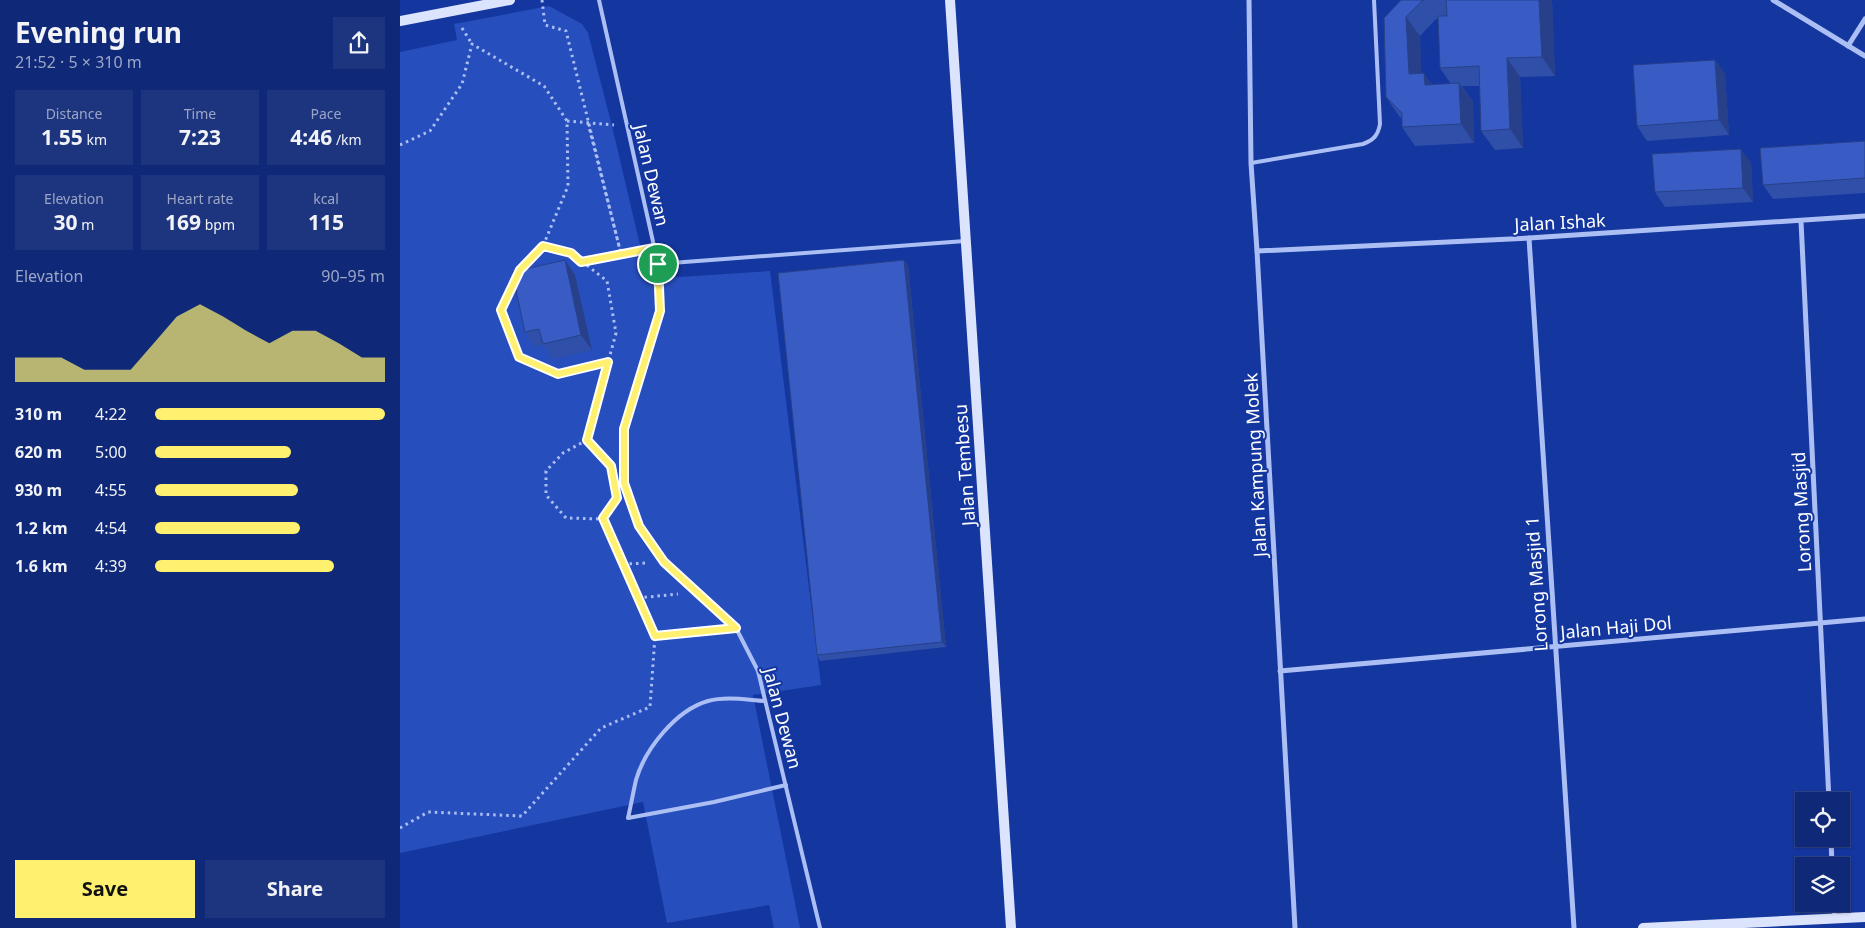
<!DOCTYPE html>
<html lang="en">
<head>
<meta charset="utf-8">
<style>
	:root { --surface:#0f2877; --page:#1d347f; --text:#f1f3f6; --muted:#9ba6c6; --line:#2f4489; --accent:#fff16f }
	body { margin:0; font-family:"Noto Sans",sans-serif; background:var(--page); color:var(--text); height:100vh; display:flex; flex-direction:column; font-size:19px; white-space:nowrap }
	* { box-sizing:border-box; margin:0 }
	p { font-size:16px; color:var(--muted) }
	.icon { flex:none; width:28px; height:28px; fill:none; stroke:currentColor; stroke-width:2; stroke-linecap:round; stroke-linejoin:round }
	.map { position:relative; flex:1; overflow:hidden }
	.details { display:flex; flex-direction:column; background:var(--surface); width:400px }
	.details>* { flex:none }
	.controls { position:absolute; left:1395px; top:792px; display:grid; gap:10px }
	.controls a { display:grid; place-items:center; width:55px; height:55px; border-radius:0px; background:var(--surface); box-shadow:0 1px 4px #0004,0 0 0 1px var(--line); font-size:25px }
	.pin { position:absolute; display:grid; place-items:center; width:42px; height:42px; color:#fff; margin:-21px; border:2px solid #fff; border-radius:50%; box-shadow:0 1px 5px #0007 }
	.round { display:grid; place-items:center; flex:none; width:52px; height:52px; border-radius:0px; background:var(--page) }
	.summary { display:flex; align-items:center; justify-content:space-between; height:85px; padding:0 15px }
	h1 { font-size:28px; font-weight:700; line-height:38px }
	.stats { display:grid; grid-template-columns:repeat(3,1fr); gap:8px; height:85px; padding:5px 15px }
	.stats div { display:grid; align-content:center; border-radius:0px; background:var(--page); text-align:center }
	.stats b { font-size:21px; font-weight:700 }
	.stats small { font-size:14px; font-weight:400 }
	.stats p { font-size:14px }
	.chart { height:140px; padding:10px 15px }
	.chart p { display:flex; justify-content:space-between }
	.chart svg { width:100%; height:90px; margin-top:5px; fill:var(--accent); opacity:.7 }
	.button { display:flex; gap:10px; margin-top:auto; padding:10px 15px }
	.button a { flex:1; height:58px; border-radius:0px; background:var(--accent); color:#111; font-size:20px; font-weight:700; line-height:58px; text-align:center }
	.button a+a { background:var(--page); color:var(--text) }
	ul { padding:0 15px; list-style:none; font-size:16px }
	li { display:grid; grid-template-columns:80px 60px 1fr; align-items:center; height:38px }
	li i { height:12px; border-radius:6px; background:var(--accent) }
	main { display:flex; flex:1; min-height:0 }
	.map>svg:first-child { display:block }
	.green { fill:#274ebd }
	.lines { fill:none; stroke-linecap:round; stroke-linejoin:round }
	.path { stroke:#acbff4; stroke-width:3; stroke-dasharray:2.5 4; stroke-linecap:butt }
	.lane { stroke:#acbff4; stroke-width:4 }
	.street { stroke:#acbff4; stroke-width:5 }
	.secondary { stroke:#dce4fd; stroke-width:10 }
	.wall { fill:#304fa9; fill-rule:evenodd }
	.shaded-wall { fill:#274089 }
	.building { fill:#385cc4; stroke:#274089 }
	.route-casing { stroke:#fff; stroke-width:10 }
	.route { stroke:#fff16f; stroke-width:6 }
	.labels { text-anchor:middle; dominant-baseline:central; stroke-width:4; stroke-linejoin:round; paint-order:stroke }
	.street-label { font-size:18px; fill:#fff; stroke:#14369f }
</style>
</head>
<body>
<main>
<section class="details">
<div class="summary"><div><h1>Evening run</h1><p>21:52 · 5 × 310 m</p></div><a class="round"><svg class="icon" aria-label="share" viewBox="0 0 24 24"><path d="M12 15V3M7 8l5-5 5 5M5 13v7h14v-7"/></svg></a></div>
<div class="stats">
<div><p>Distance</p><b>1.55<small> km</small></b></div>
<div><p>Time</p><b>7:23</b></div>
<div><p>Pace</p><b>4:46<small> /km</small></b></div>
</div>
<div class="stats">
<div><p>Elevation</p><b>30<small> m</small></b></div>
<div><p>Heart rate</p><b>169<small> bpm</small></b></div>
<div><p>kcal</p><b>115</b></div>
</div>
<div class="chart"><p><span>Elevation</span>90–95 m</p>
<svg viewBox="0 0 160 44" preserveAspectRatio="none"><path d="M0 44V32L10 32L20 32L30 38L40 38L50 38L60 25L70 12L80 6L90 12L100 19L110 25L120 19L130 19L140 25L150 32L160 32V44z"/></svg>
</div>
<ul>
<li><b>310 m</b>4:22<i style="width:100%"></i></li>
<li><b>620 m</b>5:00<i style="width:59%"></i></li>
<li><b>930 m</b>4:55<i style="width:62%"></i></li>
<li><b>1.2 km</b>4:54<i style="width:63%"></i></li>
<li><b>1.6 km</b>4:39<i style="width:78%"></i></li>
</ul>
<div class="button"><a>Save</a><a>Share</a></div>
</section>
<div class="map">
<svg width="1465" height="928" viewBox="0 0 1465 928">
	<rect width="100%" height="100%" fill="#14369f"/>
	<path class="green" d="M149,6L182,24L188,33L211,122L248,279L370,271L421,685L353,695L400,928H374L369,905L267,923L243,802L0,853V52L57,40L54,24Z"/>
	<g class="lines">
		<g class="path">
			<path d="M142,0L145,25L166,31L221,254L188,123"/>
			<path d="M62,28L72,44"/>
			<path d="M167,121L214,125"/>
			<path d="M0,145L30,131L62,84L72,44L144,86L167,121L168,186L143,246L171,253L207,281L216,333L187,440L209,465"/>
			<path d="M182,261L240,251"/>
			<path d="M119,273L143,246"/>
			<path d="M116,279L101,310L119,357L158,374L208,362"/>
			<path d="M187,440L163,453L146,471V495L166,518L203,519"/>
			<path d="M223,564L248,563"/>
			<path d="M238,598L278,594"/>
			<path d="M255,636L316,630"/>
			<path d="M0,828L28,812L122,816L201,728L250,707L255,636L203,519L215,501"/>
		</g>
		<g class="lane">
			<path d="M199,0L258,264L260,311L224,429V483L239,526L264,562L336,628L358,671L420,928"/>
			<path d="M851,163L963,144C974,140 978,135 980,124L974,0"/>
			<path d="M258,264L565,241"/>
			<path d="M365,701C347,700 327,696 308,701C276,710 245,749 236,780C233,793 231,805 228,818L314,802L386,785"/>
		</g>
		<g class="street">
			<path d="M849,0L851,163L857,251L895,928"/>
			<path d="M1373,0L1465,56"/>
			<path d="M1448,46L1465,19"/>
			<path d="M1401,221L1429,801"/>
			<path d="M1129,238L1174,928"/>
			<path d="M857,251L1129,238L1465,216"/>
			<path d="M880,671L1465,619"/>
			<path d="M1431,839L1432,866"/>
			<path d="M1434,904L1435,919"/>
		</g>
		<g class="secondary">
			<path d="M550,0L611,928"/>
			<path d="M0,21L110,0"/>
			<path d="M1243,928L1465,917"/>
		</g>
	</g>
	<g class="wall">
		<path d="M1001,0H1152L1155,76L1120,77L1123,148L1095,150L1081,131L1080,86H1062L1073,102L1074,143L1015,146L1002,127V119L999,116L986,97ZM1036,19H1038L1040,68L1051,84H1032L1021,73L1020,36Z"/>
		<path d="M1315,60L1325,74L1329,135L1247,141L1237,126Z"/>
		<path d="M1465,141V193L1373,199L1363,185Z"/>
		<path d="M1351,163L1353,202L1265,207L1255,192Z"/>
		<path d="M508,265L546,647L420,661L417,655Z"/>
		<path d="M175,275L192,350L153,359L143,345L135,347L125,332Z"/>
	</g>
	<g class="shaded-wall">
		<path d="M1139,0H1152L1155,76L1142,57Z"/>
		<path d="M1006,17L1020,36L1022,93L1009,74Z"/>
		<path d="M1107,58L1120,77L1123,148L1110,129Z"/>
		<path d="M1315,60L1325,74L1329,135L1319,120Z"/>
		<path d="M1024,73L1037,92L1025,85Z"/>
		<path d="M1059,83L1073,102L1074,143L1061,124Z"/>
		<path d="M1341,149L1351,163L1353,202L1343,188Z"/>
		<path d="M165,260L175,275L192,350L181,335Z"/>
		<path d="M504,260L508,265L546,647L542,642Z"/>
	</g>
	<g class="building">
		<path d="M1001,0H1024H1023L1006,17L1009,74L1024,73L1025,85L1059,83L1061,124L1002,127V113L986,97L984,18Z"/>
		<path d="M1046,0H1139L1142,57L1107,58L1110,129L1081,131L1079,66L1040,68L1038,16H1047Z"/>
		<path d="M1315,60L1319,120L1237,126L1233,65Z"/>
		<path d="M1465,141V178L1363,185L1360,148Z"/>
		<path d="M1341,149L1343,188L1255,192L1252,154Z"/>
		<path d="M165,260L181,335L143,344L139,329L125,332L112,272Z"/>
		<path d="M504,260L542,642L417,655L378,273Z"/>
	</g>
	<g class="lines">
		<g class="route-casing">
			<path id="route" d="M143,246L171,253L181,262L254,248L258,264L260,311L224,429V483L239,526L264,562L336,628L255,636L203,518L217,498L211,466L187,440L208,362L158,374L119,357L101,310L120,270Z"/>
		</g>
		<use href="#route" class="route"/>
	</g>
	<g class="labels">
		<g class="street-label">
			<text transform="translate(252 175) rotate(77)">Jalan Dewan</text>
			<text transform="translate(1160 222) rotate(-3)">Jalan Ishak</text>
			<text transform="translate(564 465) rotate(-94)">Jalan Tembesu</text>
			<text transform="translate(855 465) rotate(-93)">Jalan Kampung Molek</text>
			<text transform="translate(1401 512) rotate(-93)">Lorong Masjid</text>
			<text transform="translate(1136 584) rotate(-94)">Lorong Masjid 1</text>
			<text transform="translate(1216 627) rotate(-5)">Jalan Haji Dol</text>
			<text transform="translate(383 718) rotate(75)">Jalan Dewan</text>
		</g>
	</g>
</svg>
<div class="controls">
<a><svg class="icon" aria-label="locate" viewBox="0 0 24 24"><circle cx="12" cy="12" r="6"/><path d="M12 2v4M12 18v4M2 12h4M18 12h4"/></svg></a>
<a><svg class="icon" aria-label="layers" viewBox="0 0 24 24"><path d="M12 4l9 5-9 5-9-5zM3 14l9 5 9-5"/></svg></a>
</div>
<div class="pin" style="left:258px;top:264px;background:#1e9e55"><svg class="icon" aria-label="arrive" viewBox="0 0 24 24"><path d="M6 21V4h12l-3 4 3 4H6"/></svg></div>
</div>
</main>
</body>
</html>
